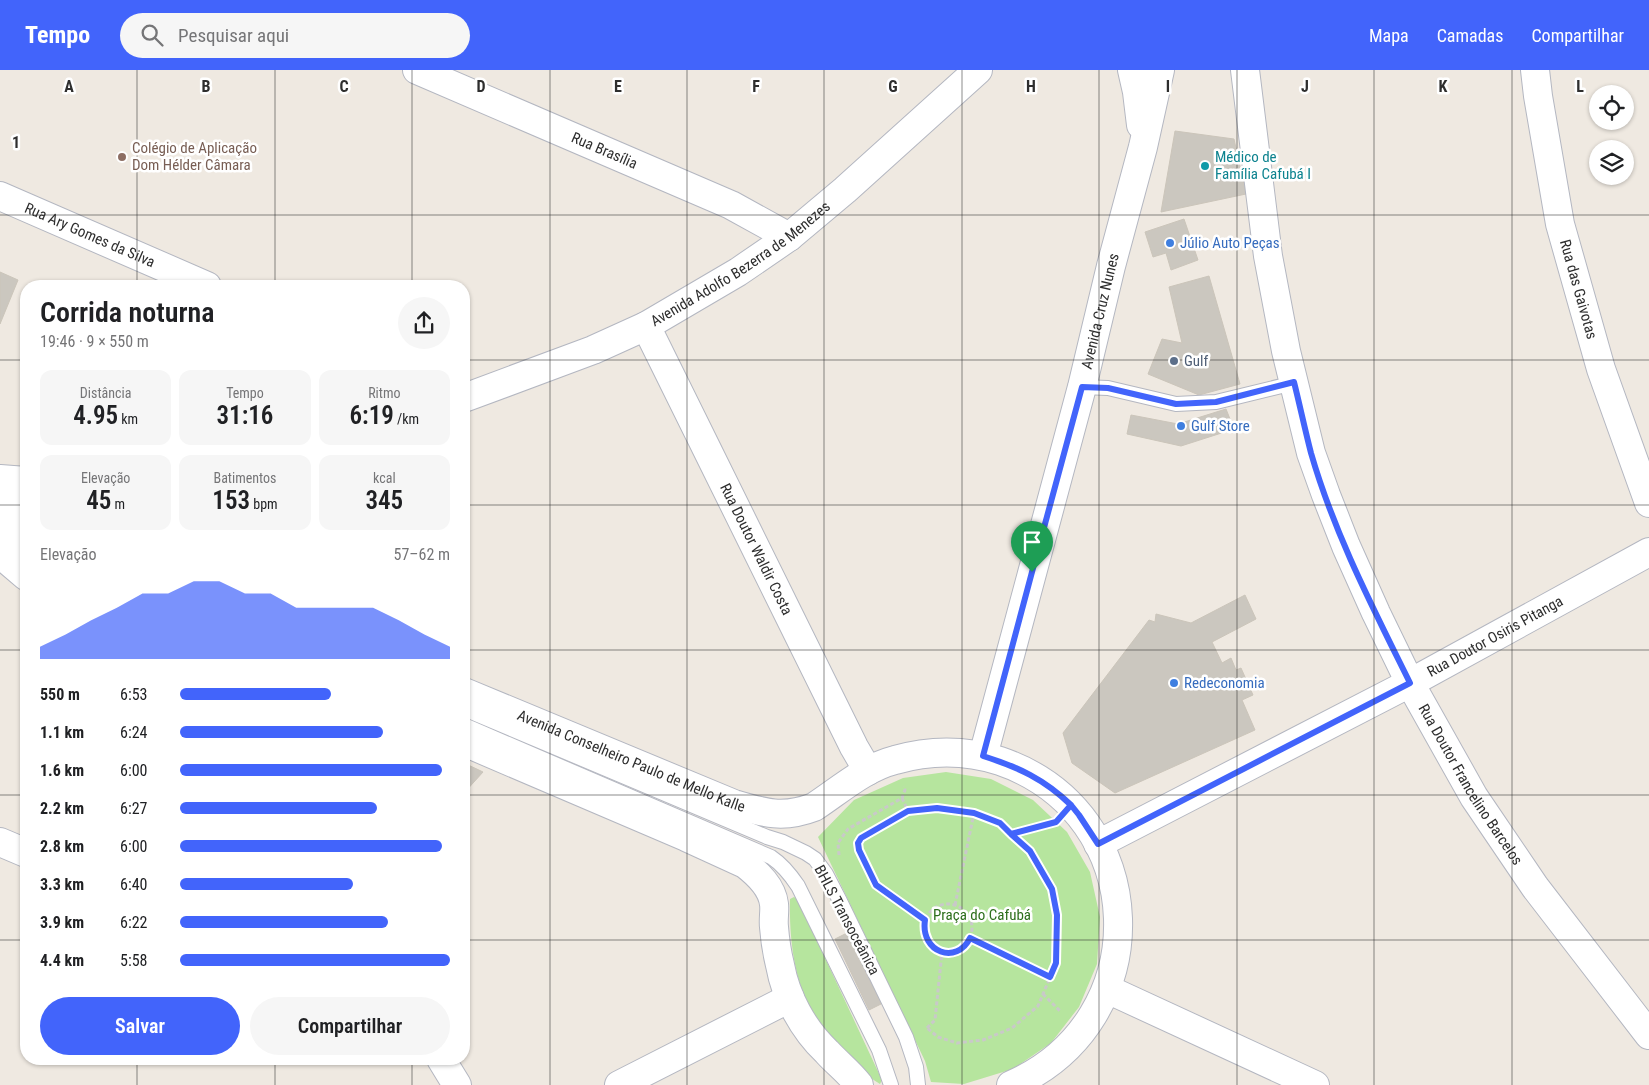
<!DOCTYPE html>
<html lang="pt">
<head>
<meta charset="utf-8">
<style>
	:root { --surface:#fff; --page:#f6f6f6; --text:#202124; --muted:#757577; --accent:#4264fb }
	body { margin:0; font-family:"Roboto Condensed",sans-serif; background:var(--page); color:var(--text); height:100vh; display:flex; flex-direction:column; font-size:19px; white-space:nowrap }
	* { box-sizing:border-box; margin:0 }
	p { font-size:16px; color:var(--muted) }
	.icon { flex:none; width:28px; height:28px; fill:none; stroke:currentColor; stroke-width:2; stroke-linecap:round; stroke-linejoin:round }
	.map { position:relative; flex:1; overflow:hidden }
	.drawer { position:absolute; left:20px; top:210px; width:450px; height:785px; display:flex; flex-direction:column; background:var(--surface); border-radius:20px; box-shadow:0 1px 4px #0004 }
	.drawer>* { flex:none }
	.controls { position:absolute; left:1589px; top:15px; display:grid; gap:10px }
	.controls a { display:grid; place-items:center; width:45px; height:45px; border-radius:50%; background:var(--surface); box-shadow:0 1px 4px #0004; font-size:25px }
	.pin { position:absolute; display:grid; place-items:center; width:42px; height:42px; color:#fff; margin:-51px -21px; border-radius:50% 50% 50% 0; rotate:-45deg; box-shadow:0 0 5px #0007 }
	.pin .icon { rotate:45deg }
	.round { display:grid; place-items:center; flex:none; width:52px; height:52px; border-radius:26px; background:var(--page) }
	.headline { display:flex; align-items:center; justify-content:space-between; height:85px; padding:0 20px }
	h1 { font-size:28px; font-weight:600; line-height:38px }
	.metrics { display:grid; grid-template-columns:repeat(3,1fr); gap:8px; height:85px; padding:5px 20px }
	.metrics div { display:grid; align-content:center; border-radius:12px; background:var(--page); text-align:center }
	.metrics b { font-size:25px; font-weight:600 }
	.metrics small { font-size:14px; font-weight:400 }
	.metrics p { font-size:14px }
	.chart { height:140px; padding:10px 20px }
	.chart p { display:flex; justify-content:space-between }
	.chart svg { width:100%; height:90px; margin-top:5px; fill:var(--accent); opacity:.7 }
	.action { display:flex; gap:10px; margin-top:auto; padding:10px 20px }
	.action a { flex:1; height:58px; border-radius:30px; background:var(--accent); color:#fff; font-size:20px; font-weight:600; line-height:58px; text-align:center }
	.action a+a { background:var(--page); color:var(--text) }
	ul { padding:0 20px; list-style:none; font-size:16px }
	li { display:grid; grid-template-columns:80px 60px 1fr; align-items:center; height:38px }
	li i { height:12px; border-radius:6px; background:var(--accent) }
	header { display:flex; align-items:center; gap:30px; box-sizing:border-box; height:70px; padding:0 25px; background:var(--accent); color:#fff }
	header strong { font-size:24px }
	nav { display:flex; gap:28px; margin-inline-start:auto; font-size:18px }
	.search { width:350px; height:45px; background:var(--page); display:flex; align-items:center; gap:12px; box-sizing:border-box; padding:0 18px; border-radius:28px; color:var(--muted); font-size:19px }
	.map>svg:first-child { display:block }
	.green { fill:#b6e59e }
	.building { fill:#cbc7bf; stroke:#cbc5ba }
	.lines { fill:none; stroke-linecap:round; stroke-linejoin:round }
	.service-casing { stroke:#b4b7c1; stroke-width:16 }
	.minor-casing { stroke:#b4b7c1; stroke-width:30 }
	.secondary-casing { stroke:#b4b7c1; stroke-width:30 }
	.path { stroke:#c9c9c9; stroke-width:3; stroke-dasharray:4 2.5; stroke-linecap:butt }
	.service { stroke:#fff; stroke-width:14 }
	.minor { stroke:#fff; stroke-width:28 }
	.secondary { stroke:#fff; stroke-width:28 }
	.route-casing { stroke:#fff; stroke-width:10 }
	.route { stroke:#4264fb; stroke-width:6 }
	.grid { fill:none; stroke:#2e2e2e; stroke-width:1; stroke-opacity:0.55 }
	.education-dot { fill:#8d6e63; stroke:#fff; stroke-width:2 }
	.culture-dot { fill:#0f9aa8; stroke:#fff; stroke-width:2 }
	.shop-dot { fill:#3f7fe0; stroke:#fff; stroke-width:2 }
	.service-dot { fill:#5c6f8a; stroke:#fff; stroke-width:2 }
	.labels { text-anchor:middle; dominant-baseline:central; stroke-width:5; stroke-linejoin:round; paint-order:stroke }
	.education-label { font-size:15px; fill:#785e54; stroke:#fff; text-anchor:start }
	.street-label { font-size:15px; fill:#2e2e2e; stroke:#fff }
	.culture-label { font-size:15px; fill:#0d838f; stroke:#fff; text-anchor:start }
	.shop-label { font-size:15px; fill:#366cbe; stroke:#fff; text-anchor:start }
	.service-label { font-size:15px; fill:#4e5e75; stroke:#fff; text-anchor:start }
	.park-label { font-size:15px; fill:#2c6e1b; stroke:#fff }
	.grid-label { font-size:16px; text-anchor:middle; font-weight:bold; fill:#2e2e2e; stroke:#fff; stroke-width:5; stroke-linejoin:round; paint-order:stroke }
</style>
</head>
<body>
<header>
<strong>Tempo</strong>
<div class="search"><svg class="icon" aria-label="search" viewBox="0 0 24 24"><circle cx="10" cy="10" r="6"/><path d="M15 15l6 6"/></svg>Pesquisar aqui</div>
<nav><a>Mapa</a><a>Camadas</a><a>Compartilhar</a></nav>
</header>
<div class="map">
<svg width="1649" height="1015" viewBox="0 0 1649 1015">
	<rect width="100%" height="100%" fill="#efe9e1"/>
	<g class="green">
		<path d="M946,702L991,709L1033,730L1067,762L1090,802L1100,847L1097,894L1079,937L1051,973L1013,999L964,1014L931,1012L925,991L818,767L854,730L903,708Z"/>
		<path d="M794,827L798,830L882,1010L880,1014C865,1005 854,993 842,981C835,973 825,964 819,955C795,918 789,873 790,829Z"/>
	</g>
	<g class="building">
		<path d="M1175,61L1234,69L1246,124L1161,142Z"/>
		<path d="M1184,149L1198,190L1171,200L1166,183L1153,187L1145,162Z"/>
		<path d="M0,202L18,210L0,254Z"/>
		<path d="M1209,206L1240,314L1199,325L1148,304L1162,269L1182,273L1169,217Z"/>
		<path d="M1226,339L1234,359L1181,376L1127,364L1131,345L1178,354Z"/>
		<path d="M1245,525L1256,549L1212,572L1222,593L1231,588L1236,600L1241,598L1253,625L1242,630L1255,660L1115,723L1072,693L1063,663L1149,550L1155,552L1156,544L1191,553Z"/>
		<path d="M464,693L483,702L464,723Z"/>
		<path d="M847,863L881,934L869,940L835,869Z"/>
	</g>
	<g class="lines">
		<g class="service-casing">
			<g id="service">
				<path d="M1082,317L1108,318L1176,334L1216,332L1294,313"/>
				<path d="M0,441L26,452"/>
				<path d="M0,454L26,465"/>
				<path d="M464,639L767,767L783,772L806,783L815,789L826,804L840,831L906,967L916,997L918,1015"/>
				<path d="M464,655L771,787C783,795 790,804 798,816L879,980L891,1015"/>
			</g>
		</g>
		<g class="minor-casing">
			<g id="minor">
				<path id="s1" d="M417,0L731,135L789,167"/>
				<path d="M1132,0L1137,22L1141,55"/>
				<path id="s2" d="M1535,0L1538,26L1560,154L1601,299L1649,433"/>
				<path id="s3" d="M0,126L207,216"/>
				<path id="s4" d="M646,256L854,677L868,701"/>
				<path d="M0,424L26,436"/>
				<path d="M0,472L26,483"/>
				<path id="s5" d="M464,622L734,734C764,743 783,749 814,737C840,720 864,698 895,690C930,680 966,680 1000,691C1152,743 1159,951 1011,1015"/>
				<path d="M464,672L686,767L745,794C758,804 772,817 774,834C775,841 773,849 774,857C775,870 777,883 780,895C786,928 803,959 827,982C837,993 850,1003 859,1015"/>
				<path id="s6" d="M983,686L1082,317L1111,196L1143,77L1160,0"/>
				<path d="M0,772L26,783"/>
				<path id="s7" d="M1098,774L1410,613L1649,482"/>
				<path d="M1107,919L1315,1015"/>
				<path d="M619,1015L790,928"/>
			</g>
		</g>
		<g class="secondary-casing">
			<g id="secondary">
				<path id="s8" d="M1245,0L1268,186L1286,281L1311,383L1326,425L1346,476L1376,543L1410,613L1474,727L1535,817L1649,965"/>
				<path id="s9" d="M464,328L593,280L646,256L738,202L789,167L845,120L978,0"/>
				<path d="M0,409L26,411"/>
				<path d="M0,484L26,506"/>
				<path d="M441,989L457,1015"/>
			</g>
		</g>
		<g class="path">
			<path d="M902,728L908,741L937,738L974,743L1000,753L1030,781L1052,819L1057,845L1056,893L1038,936L1012,958L983,970L957,973L938,967L927,958"/>
			<path d="M908,741L861,768L858,773L859,781L876,815L925,850"/>
			<path d="M1011,764L1048,754"/>
			<path d="M839,785L838,773L848,759L902,728L905,720L904,716"/>
			<circle cx="948" cy="858" r="24"/>
			<path d="M955,835L974,743"/>
			<path d="M970,868L1051,907"/>
			<path d="M1043,924L1060,941"/>
			<path d="M927,958L935,950L942,882"/>
		</g>
		<use href="#service" class="service"/>
		<use href="#minor" class="minor"/>
		<use href="#secondary" class="secondary"/>
	</g>
	<g class="lines">
		<g class="route-casing">
			<path id="route" d="M1032,502L983,686C1018,697 1044,709 1071,735L1056,752L1011,764L1000,753L974,743L937,738L908,741L861,768L858,773L859,780L876,815L925,850C920,883 957,895 970,868L1050,907L1056,893L1057,845L1052,819L1030,781L1011,764L1056,752L1071,735L1079,745L1098,774L1410,613C1373,538 1334,463 1311,383C1305,360 1300,336 1294,312L1216,332L1176,334L1108,318L1082,317L1032,502"/>
		</g>
		<use href="#route" class="route"/>
	</g>
	<path class="grid" d="M137,0V216M275,0V216M412,0V216M550,0V1015M687,0V1015M824,0V1015M962,0V1015M1099,0V1015M1237,0V1015M1374,0V1015M1512,0V1015M0,145H1649M0,290H26M464,290H1649M0,435H26M464,435H1649M0,580H26M464,580H1649M0,725H26M464,725H1649M0,870H26M464,870H1649M137,989V1015M275,989V1015M412,989V1015"/>
	<circle class="education-dot" cx="122" cy="87" r="5"/>
	<circle class="culture-dot" cx="1205" cy="96" r="5"/>
	<g class="shop-dot">
		<circle cx="1170" cy="173" r="5"/>
		<circle cx="1181" cy="356" r="5"/>
		<circle cx="1174" cy="613" r="5"/>
	</g>
	<circle class="service-dot" cx="1174" cy="291" r="5"/>
	<g class="labels">
		<g class="education-label">
			<text x="132" y="78">Colégio de Aplicação<tspan x="132" dy="17">Dom Hélder Câmara</tspan></text>
		</g>
		<g class="street-label">
			<text stroke="none"><textPath href="#s1" startOffset="204">Rua Brasília</textPath></text>
			<text stroke="none"><textPath href="#s3" startOffset="98">Rua Ary Gomes da Silva</textPath></text>
			<text stroke="none"><textPath href="#s9" startOffset="309">Avenida Adolfo Bezerra de Menezes</textPath></text>
			<text stroke="none"><textPath href="#s2" startOffset="224">Rua das Gaivotas</textPath></text>
			<text stroke="none"><textPath href="#s6" startOffset="460">Avenida Cruz Nunes</textPath></text>
			<text stroke="none"><textPath href="#s4" startOffset="249">Rua Doutor Waldir Costa</textPath></text>
			<text stroke="none"><textPath href="#s7" startOffset="448">Rua Doutor Osiris Pitanga</textPath></text>
			<text stroke="none"><textPath href="#s5" startOffset="181">Avenida Conselheiro Paulo de Mello Kalle</textPath></text>
			<text stroke="none"><textPath href="#s8" startOffset="758">Rua Doutor Francelino Barcelos</textPath></text>
			<text transform="translate(847 850) rotate(62)">BHLS Transoceânica</text>
		</g>
		<g class="culture-label">
			<text x="1215" y="87">Médico de<tspan x="1215" dy="17">Família Cafubá I</tspan></text>
		</g>
		<g class="shop-label">
			<text x="1180" y="173">Júlio Auto Peças</text>
			<text x="1191" y="356">Gulf Store</text>
			<text x="1184" y="613">Redeconomia</text>
		</g>
		<g class="service-label">
			<text x="1184" y="291">Gulf</text>
		</g>
		<g class="park-label">
			<text x="982" y="845">Praça do Cafubá</text>
		</g>
	</g>
	<g class="grid-label">
		<text x="69" y="22">A</text>
		<text x="206" y="22">B</text>
		<text x="344" y="22">C</text>
		<text x="481" y="22">D</text>
		<text x="618" y="22">E</text>
		<text x="756" y="22">F</text>
		<text x="893" y="22">G</text>
		<text x="1031" y="22">H</text>
		<text x="1168" y="22">I</text>
		<text x="1305" y="22">J</text>
		<text x="1443" y="22">K</text>
		<text x="1580" y="22">L</text>
		<text x="16" y="78">1</text>
	</g>
</svg>
<div class="controls">
<a><svg class="icon" aria-label="locate" viewBox="0 0 24 24"><circle cx="12" cy="12" r="6"/><path d="M12 2v4M12 18v4M2 12h4M18 12h4"/></svg></a>
<a><svg class="icon" aria-label="layers" viewBox="0 0 24 24"><path d="M12 4l9 5-9 5-9-5zM3 14l9 5 9-5"/></svg></a>
</div>
<div class="pin" style="left:1032px;top:502px;background:#1e9e55"><svg class="icon" aria-label="arrive" viewBox="0 0 24 24"><path d="M6 21V4h12l-3 4 3 4H6"/></svg></div>
<section class="drawer">
<div class="headline"><div><h1>Corrida noturna</h1><p>19:46 · 9 × 550 m</p></div><a class="round"><svg class="icon" aria-label="share" viewBox="0 0 24 24"><path d="M12 15V3M7 8l5-5 5 5M5 13v7h14v-7"/></svg></a></div>
<div class="metrics">
<div><p>Distância</p><b>4.95<small> km</small></b></div>
<div><p>Tempo</p><b>31:16</b></div>
<div><p>Ritmo</p><b>6:19<small> /km</small></b></div>
</div>
<div class="metrics">
<div><p>Elevação</p><b>45<small> m</small></b></div>
<div><p>Batimentos</p><b>153<small> bpm</small></b></div>
<div><p>kcal</p><b>345</b></div>
</div>
<div class="chart"><p><span>Elevação</span>57–62 m</p>
<svg viewBox="0 0 160 44" preserveAspectRatio="none"><path d="M0 44V38L10 32L20 25L30 19L40 12L50 12L60 6L70 6L80 12L90 12L100 19L110 19L120 19L130 19L140 25L150 32L160 38V44z"/></svg>
</div>
<ul>
<li><b>550 m</b>6:53<i style="width:56%"></i></li>
<li><b>1.1 km</b>6:24<i style="width:75%"></i></li>
<li><b>1.6 km</b>6:00<i style="width:97%"></i></li>
<li><b>2.2 km</b>6:27<i style="width:73%"></i></li>
<li><b>2.8 km</b>6:00<i style="width:97%"></i></li>
<li><b>3.3 km</b>6:40<i style="width:64%"></i></li>
<li><b>3.9 km</b>6:22<i style="width:77%"></i></li>
<li><b>4.4 km</b>5:58<i style="width:100%"></i></li>
</ul>
<div class="action"><a>Salvar</a><a>Compartilhar</a></div>
</section>
</div>
</body>
</html>
